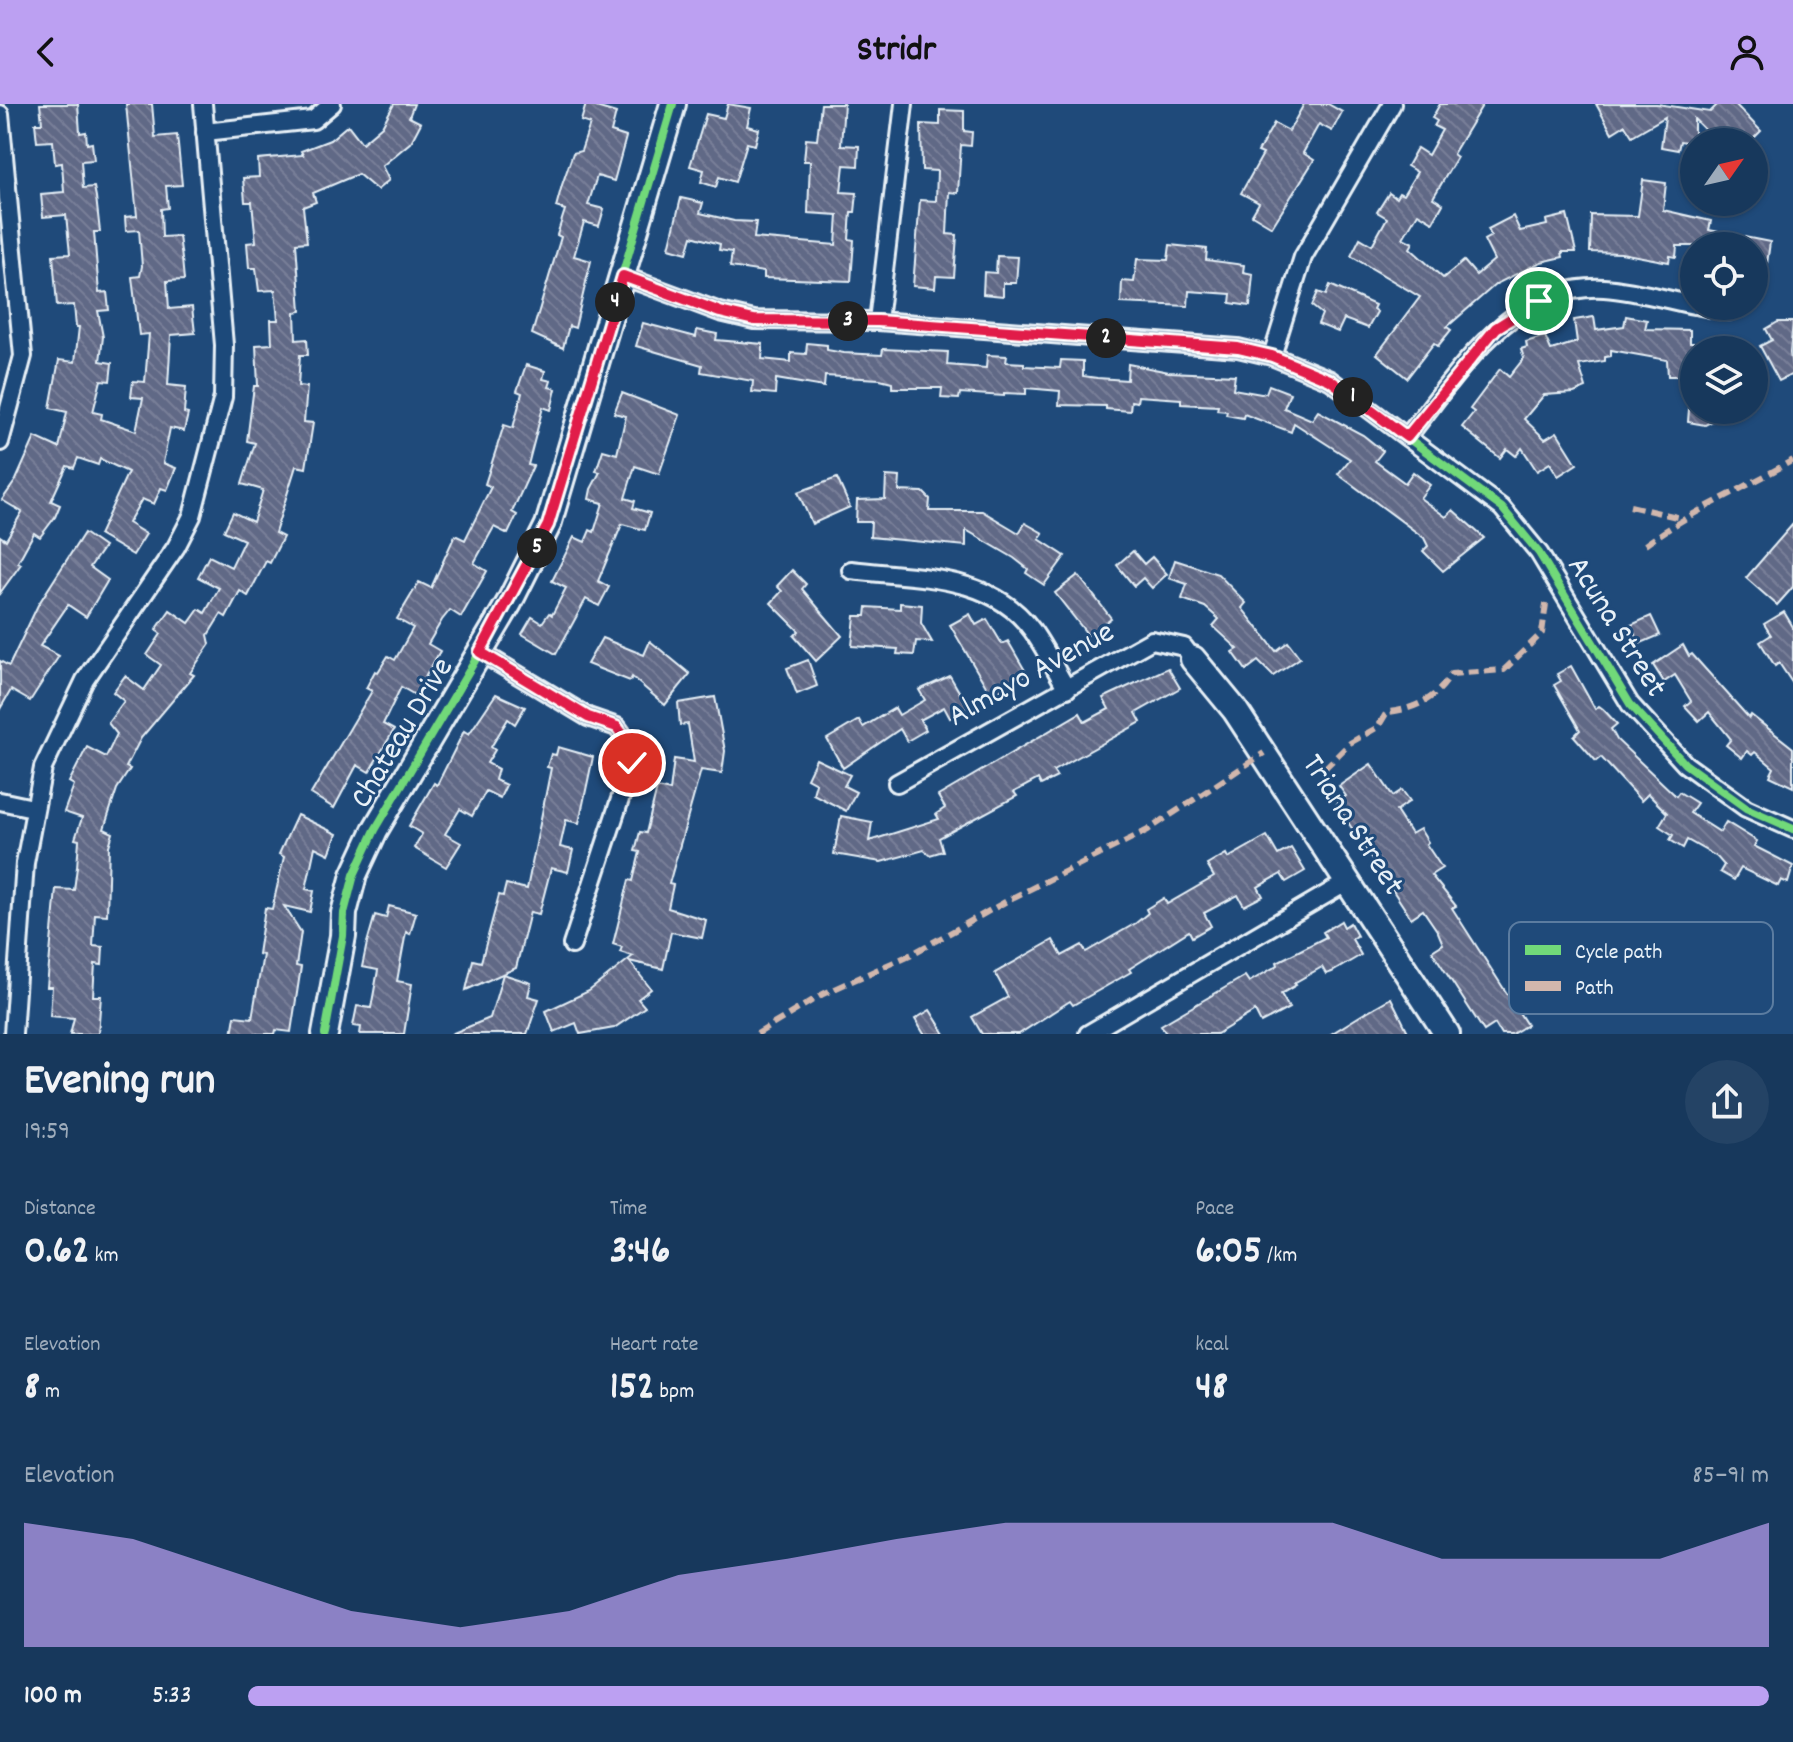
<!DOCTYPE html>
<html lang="en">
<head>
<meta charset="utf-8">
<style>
	:root { --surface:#17385c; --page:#244365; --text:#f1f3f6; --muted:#9eacbb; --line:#365272; --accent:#bca0f2 }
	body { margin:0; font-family:Dekko,sans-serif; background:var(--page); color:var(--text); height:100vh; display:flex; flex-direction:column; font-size:30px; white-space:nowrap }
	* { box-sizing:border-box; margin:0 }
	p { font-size:26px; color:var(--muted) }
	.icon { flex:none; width:44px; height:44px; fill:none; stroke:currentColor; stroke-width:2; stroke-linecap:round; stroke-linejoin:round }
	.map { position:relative; height:930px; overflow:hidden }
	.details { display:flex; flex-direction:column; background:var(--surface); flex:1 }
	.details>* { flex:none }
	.needle { width:52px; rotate:56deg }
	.controls { position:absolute; left:1680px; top:24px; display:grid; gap:16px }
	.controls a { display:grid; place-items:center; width:88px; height:88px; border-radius:50%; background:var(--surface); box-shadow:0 2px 6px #0004,0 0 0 2px var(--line); font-size:40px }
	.pin { position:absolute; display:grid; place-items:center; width:68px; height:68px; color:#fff; margin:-34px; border:4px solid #fff; border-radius:50%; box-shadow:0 2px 8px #0007 }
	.km { position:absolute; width:40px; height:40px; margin:-20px; border-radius:50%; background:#222; color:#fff; font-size:22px; line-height:40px; text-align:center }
	.round { display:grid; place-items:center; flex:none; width:84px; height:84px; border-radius:42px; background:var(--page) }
	.headline { display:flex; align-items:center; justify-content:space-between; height:136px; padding:0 24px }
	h1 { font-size:44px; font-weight:800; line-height:60px }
	.figures { display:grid; grid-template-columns:repeat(3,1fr); gap:12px; height:136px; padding:8px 24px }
	.figures div { display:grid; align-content:center }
	.figures b { font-size:40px; font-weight:800 }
	.figures small { font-size:22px; font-weight:400 }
	.figures p { font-size:22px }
	.chart { height:224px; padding:16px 24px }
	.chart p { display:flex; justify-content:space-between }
	.chart svg { width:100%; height:144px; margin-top:8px; fill:var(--accent); opacity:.7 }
	ul { padding:0 24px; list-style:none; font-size:26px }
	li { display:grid; grid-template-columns:128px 96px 1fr; align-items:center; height:60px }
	li i { height:20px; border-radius:10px; background:var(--accent) }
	header { display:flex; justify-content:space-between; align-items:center; height:104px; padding:0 24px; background:var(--accent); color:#111; font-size:36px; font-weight:800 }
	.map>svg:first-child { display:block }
	.building { fill:url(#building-back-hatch); stroke:#e8f1f8; stroke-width:2 }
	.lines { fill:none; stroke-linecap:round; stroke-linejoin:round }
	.street-casing { stroke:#e8f1f8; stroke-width:22 }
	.secondary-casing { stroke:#e8f1f8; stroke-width:30 }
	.street { stroke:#1f4a7a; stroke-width:16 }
	.secondary { stroke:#1f4a7a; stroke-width:24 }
	.quiet { stroke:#d1b7ad; stroke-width:6; stroke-dasharray:12 6; stroke-linecap:butt }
	.cycleway-casing { stroke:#1f4a7a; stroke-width:13 }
	.cycleway { stroke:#71d979; stroke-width:8 }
	.route-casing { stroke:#fff; stroke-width:16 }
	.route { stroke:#e11d48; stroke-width:10 }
	.labels { text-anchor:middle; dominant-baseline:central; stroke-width:6; stroke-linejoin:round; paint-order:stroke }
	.street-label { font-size:32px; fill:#e8f1f8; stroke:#1f4a7a }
	.key { fill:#1f4a7a; stroke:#5b7ca0; stroke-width:2 }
	.key-label { font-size:22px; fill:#e8f1f8 }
</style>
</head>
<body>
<header><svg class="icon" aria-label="back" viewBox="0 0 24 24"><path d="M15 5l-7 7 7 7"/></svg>Stridr<svg class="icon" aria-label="person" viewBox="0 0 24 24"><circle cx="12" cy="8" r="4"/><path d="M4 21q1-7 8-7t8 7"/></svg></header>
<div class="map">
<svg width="1793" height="930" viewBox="0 0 1793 930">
	<defs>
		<pattern id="building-back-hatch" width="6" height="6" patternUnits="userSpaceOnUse" patternTransform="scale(2)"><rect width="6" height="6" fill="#616986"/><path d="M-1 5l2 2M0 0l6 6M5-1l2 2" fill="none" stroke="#787f98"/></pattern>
	</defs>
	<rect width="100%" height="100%" fill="#1f4a7a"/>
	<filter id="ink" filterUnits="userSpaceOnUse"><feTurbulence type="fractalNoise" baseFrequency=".0125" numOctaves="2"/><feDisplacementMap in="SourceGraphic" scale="16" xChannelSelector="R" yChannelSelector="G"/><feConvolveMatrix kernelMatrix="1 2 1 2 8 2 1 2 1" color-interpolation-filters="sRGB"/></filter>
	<g filter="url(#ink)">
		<g class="building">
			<path d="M40,0H78L80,29L86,28L87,40L92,39L94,56L81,57L83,84L94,83L96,93L100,128H94L99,189L107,188L109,206L98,207L103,233L100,257L112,259L110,277L101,276L93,308L102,310L101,315L136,327L143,294L131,293L133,277L145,278L149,230L139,231L132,173L140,172L142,162L139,126L126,127L125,113L137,112L126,0H152L155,33L177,31L182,81L166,82L168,104L161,105L162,133L179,132L182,155L184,176L167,177L169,205L192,203L195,229L171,231L168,281L186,283L184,309L188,310L184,327L170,324L163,359L176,364L167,386L161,384L154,400L142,395L128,419L146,430L133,451L99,431L128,368L100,355L98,361L78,354L74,364L67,362L51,397L60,401L55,413L40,433L34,429L18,458L21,460L0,489V432L6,436L22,408L2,396L16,376L35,333L59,344L67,308L50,304L59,256L75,258L79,223H76L74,201L57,202L53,151L70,150L66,111L43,113L41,90L64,88L62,59L55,60L53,37L37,38L35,19H42Z"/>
			<path d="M394,0H414L409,13L421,19L411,38L382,62L389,76L377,86L358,70L313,89L316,98L303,103L307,138L296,139L301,207L295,208L296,236L307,235L308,251H300L298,282L307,283L304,318L313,319L306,364L296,362L275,429L283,433L270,459L266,457L248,492L240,487L226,513L221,510L208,531L210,540L190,569L194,571L141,634L126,663L130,665L117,685L104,725L113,729L109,742L107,811L95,810L93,842L103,843L102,861L95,860L93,892H101L98,930H70L74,914L50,912L52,883H47L56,785L74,786L77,763L79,736L75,735L82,714L64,708L74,681L69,678L87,643L106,653L117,630L108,619L124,597L113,588L125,572L144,586L161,561L147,551L161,530L156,526L170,506L189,519L199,505L205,509L219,484L198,473L209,452L231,463L244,436L224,427L233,408L253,418L263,386L242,380L255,339L247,337L254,282H258L256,241L272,240L271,216H278L275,186L259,187L256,164H249L247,139L256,138L252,98H245L243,74L259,73L258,55L303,51L301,47L330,36L348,21L362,39L382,22Z"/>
			<path d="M586,0L616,9L611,28L626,33L614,77L597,72L588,101L604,105L599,122L584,118L574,152L591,157L575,224L569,222L563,244L532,230L561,133L557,131L565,106L556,103L562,81L573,49L581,47L590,20L581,17Z"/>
			<path d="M728,0L751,4L747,22L759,25L755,41L747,39L735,78L719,73L716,83L701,78L704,66L690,62L706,10L724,14Z"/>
			<path d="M821,0H844L841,41L859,42L858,62L844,61L841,88L857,89L855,108H851L849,135L854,136L851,177L764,174V168L730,163L732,148L719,146L720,140L692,132L687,149L669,144L681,94L703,99L700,109L734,117L756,118L754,134L836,141L838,111L808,109L810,57H804L806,35L817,36Z"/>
			<path d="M1304,0H1328L1342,8L1332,27L1319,20L1303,49L1314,56L1272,123L1252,111L1259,99L1241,89L1263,50L1258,48L1274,19L1289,27Z"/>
			<path d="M1440,0H1483L1453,50L1457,53L1433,94L1443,100L1433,118L1418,109L1403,134L1413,139L1410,144L1443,174L1464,157L1476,171L1494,156L1484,136L1491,132L1488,125L1513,112L1520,127L1547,121L1546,116L1567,111L1576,148H1562L1563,153L1541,158L1496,180L1447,223L1451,226L1438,242L1434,239L1407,274L1377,250L1420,193L1351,152L1360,134L1372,141L1387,114L1377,108L1389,89L1396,94L1399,89L1403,91L1417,68L1407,62L1417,44L1428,51L1442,26L1434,22L1437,17L1432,14Z"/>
			<path d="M1596,0H1657L1710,8L1718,0H1735L1761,27L1750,38H1723L1717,32L1714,35L1694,15V39L1680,37L1678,46L1661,43L1665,13L1632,32L1625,21L1612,29Z"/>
			<path d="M940,6L964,7V27L972,28L971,42L961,41L958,89L949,88L947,130L957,131L954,173L936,172L935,184L913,182L920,96L936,97L937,67L922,66L921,20L940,21Z"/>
			<path d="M1643,76L1666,79L1663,106L1711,117L1709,126L1770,138L1767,160L1754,158V142H1677L1676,153L1670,152L1669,158L1621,149L1590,148L1591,111L1638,112Z"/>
			<path d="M1170,141L1207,145L1206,156L1244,161L1243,168L1253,170L1250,202L1230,199L1231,190L1189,187L1188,202L1121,199L1122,177L1134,178L1137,155L1168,156Z"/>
			<path d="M997,152L1018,153L1016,179H1003V192L983,190L984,168L996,169Z"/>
			<path d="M1330,181L1375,201L1373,205L1377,208L1368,224L1344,215L1338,228L1318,220L1322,210L1312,202L1318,188L1326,191Z"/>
			<path d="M1626,212L1647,216L1645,225L1690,226V239H1694V272H1668L1667,256L1611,246V252L1605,253V257L1579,261L1586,284L1574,289L1544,291L1524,315L1545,335L1557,328L1577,360L1558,372L1550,359L1537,367L1522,344L1516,352L1507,345L1500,354L1462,323L1474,308L1470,305L1500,265L1509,273L1524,254L1521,245L1527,243L1526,238L1545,232L1551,246L1577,238L1574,216L1594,213L1596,226L1624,222Z"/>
			<path d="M1778,218H1793L1790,249L1793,270L1779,277L1760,242L1772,236L1766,225Z"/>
			<path d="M643,219L696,233L697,226L717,230L716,236L763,240L762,255L791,258V249L806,250L807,239L827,241V246L844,249L882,251L883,245L948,248L947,261L986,264L987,251L1007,252L1006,258L1024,259V262L1060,264L1061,256L1083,257V272L1097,274L1127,276L1128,260L1169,268L1235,271L1233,285L1261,290L1266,289L1269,281L1290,289L1284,304L1312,316L1318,307L1363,331L1383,347L1375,357L1405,379L1413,368L1430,381L1420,394L1446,413L1453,406L1484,434L1443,467L1423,447L1428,442L1424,434L1338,370L1350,355L1294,319L1291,328L1244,310L1243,314L1226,311L1227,307L1217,306L1218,302L1181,300V295L1138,292L1137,298L1131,297L1130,307L1106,305V302L1059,301L1060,287L1026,284V290L1004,289V292L960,289L959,295L941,294L942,284H892V278L880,275L825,272L824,283L776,275L775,290L752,288L753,277L701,268L702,261L636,242Z"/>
			<path d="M526,261L545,267L543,275L551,277L549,283L556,285L551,306L543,303L528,361L533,362L512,408L517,411L508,430L494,423L474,459L487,467L461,513L450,506L442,516L428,540L440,547L415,591L401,583L383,620L394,626L369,668L357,661L334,704L311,690L372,587L366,584L375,567L378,568L388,552L395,556L413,524L397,515L419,478L431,484L455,431L465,436L491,383L485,380L504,321L513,324L522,289L517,287Z"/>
			<path d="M622,289L680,311L659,370L635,362L625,394L635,397L633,404L650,409L645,426L622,420L598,477L609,483L599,502L586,495L556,550L522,530L532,513L542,519L549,509L552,511L566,484L552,477L574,433L585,438L590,426L594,428L603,399L589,395L591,385L600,368L596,367L603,346L617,350L626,312L614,309Z"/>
			<path d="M1689,305L1694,306L1725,311L1705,321L1688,318Z"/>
			<path d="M886,372L900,373L899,387L923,388L930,395L929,407H982L1019,429L1025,419L1043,429L1039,435L1065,452L1044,481L1026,469L1028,465L1014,454L966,426V442L870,433L871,418H856L857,396L885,395Z"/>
			<path d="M837,374L850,403L812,420L798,388Z"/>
			<path d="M1793,420V483L1777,501L1746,474Z"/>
			<path d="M84,429L104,443L90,463L108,476L86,513L68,501L40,542L59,552L30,597L11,586L0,605V557L9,562L38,501Z"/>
			<path d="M1133,447L1144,460L1152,453L1167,470L1152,484L1143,474L1134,482L1117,461Z"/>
			<path d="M1175,456L1218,470L1246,499L1242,504L1276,547L1288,538L1300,554L1273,572L1258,557L1246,566L1233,548L1238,545L1213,522L1219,515L1205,503L1182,495L1187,480L1169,474Z"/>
			<path d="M792,466L806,480L802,485L842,532L816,557L794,532L799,527L771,499L782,487L777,482Z"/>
			<path d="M1078,471L1111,514L1088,531L1055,489Z"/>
			<path d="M900,499L922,501L921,519L932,538L916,537L914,551L897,550L898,545L852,542L855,512H866L867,503L900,505Z"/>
			<path d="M1784,508L1793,523V580L1779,559L1775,562L1760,538L1771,531L1764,520Z"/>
			<path d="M970,510L976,521L987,515L1002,540L1008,537L1027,570L991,591L950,521Z"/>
			<path d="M1651,512L1660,531L1639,540L1631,521Z"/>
			<path d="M602,534L644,551L650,537L690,570L665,601L632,573L630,577L587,560Z"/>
			<path d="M1683,541L1689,552L1692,550L1749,614L1751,611L1793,644V683L1770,672L1774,664L1755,648L1752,651L1747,647L1742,654L1726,641L1731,635L1709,608L1699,617L1685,602L1691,597L1675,571L1664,578L1653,561Z"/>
			<path d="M808,556L817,582L797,590L787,564Z"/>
			<path d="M1571,562L1595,605L1599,602L1603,605L1617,620L1611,625L1617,636L1676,692L1679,688L1697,699L1690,709L1720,728L1726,718L1757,737L1754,742L1793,762L1788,779L1781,776L1778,782L1741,764L1734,776L1720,768L1724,761L1717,753L1687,736L1683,744L1670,736L1673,731L1659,722L1667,709L1648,690L1641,697L1601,653L1596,657L1574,632L1580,626L1554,581L1561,577L1557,570Z"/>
			<path d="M1168,564L1180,584L1136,609L1141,618L1053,667L1057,673L1041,681L1038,675L1014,688L1017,692L939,734L943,747L930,751L924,746L881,758L834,750L841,712L872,718L869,737L939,715L936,710L945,704L938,692L1080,609L1085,618L1109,605L1103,594Z"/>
			<path d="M950,572L968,603L950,614L944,603L920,616L926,626L907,637L900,625L843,664L827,635L859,616L863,623L895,604L899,611L925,596L919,586Z"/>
			<path d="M496,590L525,603L515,620L508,615L491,643L495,646L487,659L498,665L495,676L506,681L500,694L486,687L472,712L460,705L445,730L461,739L446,763L414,744L422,730L409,722L434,679L437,681L464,627L469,630Z"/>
			<path d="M715,593L725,647L722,669L701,666L669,780L673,781L668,804L706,816L702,834L671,828L663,865L629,857L651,885L638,895L645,903L614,924L580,930L576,919L554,928L546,907L589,887L633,852L620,848L622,843L613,840L629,776L633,777L640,748L635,747L640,728L646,729L657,684L670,687L674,655L694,658L688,620L680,621L678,599Z"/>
			<path d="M558,643L593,653L579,719L566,716L560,743L573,746L568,768L551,764L539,810L530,808L516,864L466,886L473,856L481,858L499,791L503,792L506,780L527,785L551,664L547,663L551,650L556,651Z"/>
			<path d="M816,655L850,671L844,682L856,688L846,707L813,690L816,679L807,674Z"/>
			<path d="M1371,660L1393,692L1402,686L1410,697L1396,707L1411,730L1420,725L1428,738L1426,740L1442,764L1431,771L1456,802L1452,804L1527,921L1512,930H1501L1495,920L1484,927L1432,847L1443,840L1438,828L1423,806L1411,814L1336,700L1346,692L1339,682Z"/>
			<path d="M297,711L337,730L329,750L315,743L306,785L314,787L310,808L284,802L301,828L296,862L301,863L291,928L276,926L275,930H232L235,912L252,914L263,851L258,850L265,804L272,805L284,753L279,750Z"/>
			<path d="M1267,732L1278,751L1291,744L1305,767L1286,778L1281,770L1258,783L1263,792L1244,802L1238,791L1204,809L1211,822L1192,833L1189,827L1129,865L1131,868L1073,901L1070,897L1019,930H982L972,913L1008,893L995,869L1053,836L1062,852L1082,841L1086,848L1136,819L1148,809L1146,805L1164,794L1167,800L1214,773L1207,761L1226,750L1228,754Z"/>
			<path d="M389,802L416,809L410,830L406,828L397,877L412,880L404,930H360L361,923L353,922L357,902L371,904L378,866L362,863L367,839L375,811L386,814Z"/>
			<path d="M1341,817L1344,823L1350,819L1357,832L1352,835L1361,851L1332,868L1326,870L1322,863L1294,879L1296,881L1281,890L1289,904L1261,919L1255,907L1217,930H1167L1161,921L1245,872L1249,878L1278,861L1277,858L1326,833L1323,828Z"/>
			<path d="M503,870L531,879L528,892L539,895L527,930H451L490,914Z"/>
			<path d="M1391,894L1409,930H1331L1368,907Z"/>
			<path d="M930,906L945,930H924L915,915Z"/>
		</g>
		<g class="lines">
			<g class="street-casing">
				<g id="street">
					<path d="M0,10L23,252L0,338"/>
					<path d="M205,28L313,16L332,0"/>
					<path d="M623,172L720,208L754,216L878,217L1238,244L1272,252L1330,276L1502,404L1539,449L1630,600L1685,660L1746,704L1793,725"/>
					<path d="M1700,202L1728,207"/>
					<path d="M878,217L904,0"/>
					<path d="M1272,252L1303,153L1392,0"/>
					<path d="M1407,333C1458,270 1511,179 1604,184C1633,186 1665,195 1694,201"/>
					<path d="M851,466C914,474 991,469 1032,526C1045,544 1055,565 1067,585"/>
					<path d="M480,548L588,613L617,623L633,645L632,659L572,841"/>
					<path d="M897,679L1152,536L1184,543L1193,555"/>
					<path d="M0,697L33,704"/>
					<path d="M13,930L25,759L43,664L85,576L176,443L192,412L223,293L224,241L203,0"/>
					<path d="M1088,930L1349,777"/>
				</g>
			</g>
			<g class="secondary-casing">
				<g id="secondary">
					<path d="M1193,555L1235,606L1447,930"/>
					<path d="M325,930L343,832L344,809L354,771L375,726L509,499L548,421L673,0"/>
				</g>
			</g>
			<use href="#street" class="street"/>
			<use href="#secondary" class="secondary"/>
			<g class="quiet">
				<path d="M1630,402L1681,414"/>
				<path d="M1645,441C1691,407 1744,385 1793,356"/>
				<path d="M1324,665L1350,639L1378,623L1387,608C1414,606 1438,594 1451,570L1504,566L1542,529L1546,500"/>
				<path d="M757,930L823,890L912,850L1014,793L1148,726L1264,649"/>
			</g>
			<g class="cycleway-casing">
				<g id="cycleway">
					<path d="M623,172L720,208L754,216L878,217L1238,244L1272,252L1330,276L1502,404L1539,449L1630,600L1685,660L1746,704L1793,725"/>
					<path d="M325,930L343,832L344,809L354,771L375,726L509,499L548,421L673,0"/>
				</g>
			</g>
			<use href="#cycleway" class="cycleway"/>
		</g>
	</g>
	<g class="lines" filter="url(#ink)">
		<g class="route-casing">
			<path id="route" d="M632,659L633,645L617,623L588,613L480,548L548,421L623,172L720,208L754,216L878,217L1238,244L1272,252L1330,276L1407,333L1496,224L1539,197"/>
		</g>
		<use href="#route" class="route"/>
	</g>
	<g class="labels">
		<g class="street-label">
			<text transform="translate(1615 524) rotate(58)">Acuna Street</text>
			<text transform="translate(1032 572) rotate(-29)">Almayo Avenue</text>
			<text transform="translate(404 630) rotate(-59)">Chateau Drive</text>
			<text transform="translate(1351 722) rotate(57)">Triana Street</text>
		</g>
	</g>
	<rect x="1509" y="818" width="264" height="92" rx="12" class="key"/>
	<rect x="1525" y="841" width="36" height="10" fill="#71d979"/>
	<rect x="1525" y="877" width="36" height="10" fill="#d1b7ad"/>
	<g class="key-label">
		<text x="1575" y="854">Cycle path</text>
		<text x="1575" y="890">Path</text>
	</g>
</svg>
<div class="controls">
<a><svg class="needle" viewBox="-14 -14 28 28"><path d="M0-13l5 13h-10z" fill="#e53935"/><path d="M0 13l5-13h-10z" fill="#9eacbb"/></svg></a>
<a><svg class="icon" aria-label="locate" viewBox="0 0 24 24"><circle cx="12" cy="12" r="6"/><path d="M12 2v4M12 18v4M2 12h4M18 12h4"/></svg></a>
<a><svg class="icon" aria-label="layers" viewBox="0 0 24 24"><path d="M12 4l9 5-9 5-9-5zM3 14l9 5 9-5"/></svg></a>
</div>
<div class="pin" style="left:1539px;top:197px;background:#1e9e55"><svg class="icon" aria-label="arrive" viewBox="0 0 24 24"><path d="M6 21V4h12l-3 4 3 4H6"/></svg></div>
<div class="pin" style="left:632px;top:659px;background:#d93025"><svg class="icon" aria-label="check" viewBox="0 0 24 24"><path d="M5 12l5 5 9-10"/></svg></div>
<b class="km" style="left:1353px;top:293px">1</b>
<b class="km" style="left:1106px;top:234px">2</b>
<b class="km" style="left:848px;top:217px">3</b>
<b class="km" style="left:615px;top:198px">4</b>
<b class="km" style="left:537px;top:444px">5</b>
</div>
<section class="details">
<div class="headline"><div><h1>Evening run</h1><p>19:59</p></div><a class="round"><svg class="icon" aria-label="share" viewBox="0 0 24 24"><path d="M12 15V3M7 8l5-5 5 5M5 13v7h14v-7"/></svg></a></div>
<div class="figures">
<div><p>Distance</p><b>0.62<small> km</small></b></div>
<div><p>Time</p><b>3:46</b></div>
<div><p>Pace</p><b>6:05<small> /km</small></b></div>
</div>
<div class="figures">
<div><p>Elevation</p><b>8<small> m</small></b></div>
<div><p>Heart rate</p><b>152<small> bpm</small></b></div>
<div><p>kcal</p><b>48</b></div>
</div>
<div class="chart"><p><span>Elevation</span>85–91 m</p>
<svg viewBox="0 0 160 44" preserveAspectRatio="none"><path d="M0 44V6L10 11L20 22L30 33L40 38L50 33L60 22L70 17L80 11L90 6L100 6L110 6L120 6L130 17L140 17L150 17L160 6V44z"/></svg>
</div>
<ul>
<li><b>100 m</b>5:33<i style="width:100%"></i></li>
</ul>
</section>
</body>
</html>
